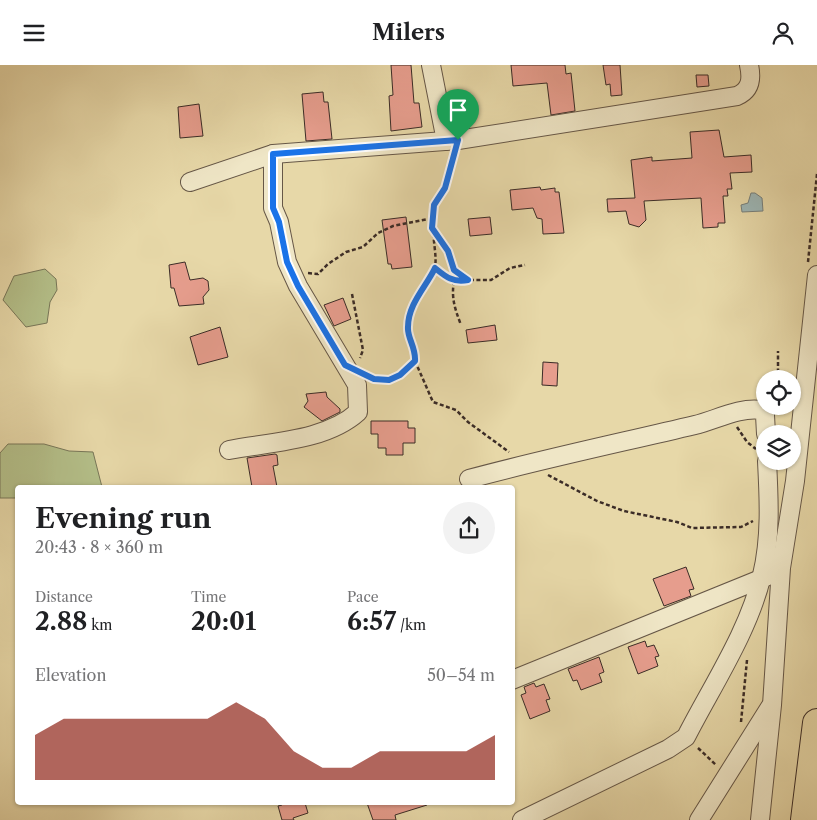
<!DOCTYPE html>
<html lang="en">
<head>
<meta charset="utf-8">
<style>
	:root { --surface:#fff; --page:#f2f2f2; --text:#202124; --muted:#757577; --accent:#8f2418 }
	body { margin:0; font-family:"Libre Caslon Text",serif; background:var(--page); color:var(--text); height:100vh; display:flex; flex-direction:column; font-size:19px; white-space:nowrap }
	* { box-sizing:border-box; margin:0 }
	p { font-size:16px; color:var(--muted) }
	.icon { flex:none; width:28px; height:28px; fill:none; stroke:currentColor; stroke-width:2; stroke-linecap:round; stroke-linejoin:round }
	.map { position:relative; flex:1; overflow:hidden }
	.drawer { position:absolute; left:15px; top:420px; width:500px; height:320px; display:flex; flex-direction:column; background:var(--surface); border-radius:5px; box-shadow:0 1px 4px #0004 }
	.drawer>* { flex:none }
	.fabs { position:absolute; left:756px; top:305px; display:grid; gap:10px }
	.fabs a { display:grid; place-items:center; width:45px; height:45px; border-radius:50%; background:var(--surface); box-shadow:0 1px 4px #0004; font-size:25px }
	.pin { position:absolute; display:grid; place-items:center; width:42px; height:42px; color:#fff; margin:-51px -21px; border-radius:50% 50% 50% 0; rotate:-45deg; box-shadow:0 0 5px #0007 }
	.pin .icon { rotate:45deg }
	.round { display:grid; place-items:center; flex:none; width:52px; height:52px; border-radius:26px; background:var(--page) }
	.headline { display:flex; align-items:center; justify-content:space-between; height:85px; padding:0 20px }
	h1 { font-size:28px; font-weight:700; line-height:38px }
	.stats { display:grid; grid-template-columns:repeat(3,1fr); gap:8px; height:85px; padding:5px 20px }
	.stats div { display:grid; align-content:center }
	.stats b { font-size:25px; font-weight:700 }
	.stats small { font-size:14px; font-weight:400 }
	.stats p { font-size:14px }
	.chart { height:140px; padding:10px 20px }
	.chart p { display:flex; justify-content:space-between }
	.chart svg { width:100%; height:90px; margin-top:5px; fill:var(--accent); opacity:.7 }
	header { display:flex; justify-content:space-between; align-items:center; height:65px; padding:0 20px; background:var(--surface); font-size:22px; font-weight:700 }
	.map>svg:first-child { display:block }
	.green { fill:#b4bf89; stroke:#787658 }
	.water { fill:#9db6b5; stroke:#767f7c }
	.building { fill:#e69d8d; stroke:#3b2c27 }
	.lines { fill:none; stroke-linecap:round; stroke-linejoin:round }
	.street-casing { stroke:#665747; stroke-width:20 }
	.highway-casing { stroke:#3b2c27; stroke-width:30 }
	.path { stroke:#3b2c27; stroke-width:2.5; stroke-dasharray:4 2.5; stroke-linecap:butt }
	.street { stroke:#efe6c6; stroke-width:18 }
	.highway { stroke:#e7d8a8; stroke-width:28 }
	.route-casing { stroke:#fff; stroke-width:10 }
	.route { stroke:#1a73e8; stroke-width:6 }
</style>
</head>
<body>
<header><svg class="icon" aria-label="menu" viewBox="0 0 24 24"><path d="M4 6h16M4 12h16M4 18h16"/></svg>Milers<svg class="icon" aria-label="person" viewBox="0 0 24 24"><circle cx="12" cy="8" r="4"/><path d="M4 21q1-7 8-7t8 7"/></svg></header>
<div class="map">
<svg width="817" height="755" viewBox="0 0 817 755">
	<rect width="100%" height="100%" fill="#e7d8a8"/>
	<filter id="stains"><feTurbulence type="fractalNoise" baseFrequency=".004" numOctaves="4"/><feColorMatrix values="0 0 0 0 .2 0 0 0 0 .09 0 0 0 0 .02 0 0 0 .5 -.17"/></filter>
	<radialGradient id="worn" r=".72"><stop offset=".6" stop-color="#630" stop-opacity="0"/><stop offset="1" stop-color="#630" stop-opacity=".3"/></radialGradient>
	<g class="green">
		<path d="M45,204L56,214L57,225L50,237L47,258L26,262L3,235L14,211Z"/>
		<path d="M8,379H44L69,386L93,387L102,422H18L17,433H0V388Z"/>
	</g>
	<path class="water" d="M751,128H755L762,133L763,146L742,147L741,140L748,138Z"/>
	<g class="building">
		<path d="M391,0H411L414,38H419L422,62L391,66L389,31L393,30Z"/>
		<path d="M511,0H565L566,9L571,8L575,46L551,50L547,18L513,21Z"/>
		<path d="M603,0H620L622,30L611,31L610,19L606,20Z"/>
		<path d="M696,10H708L709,21L697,22Z"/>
		<path d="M323,27L324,37H328L332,74L306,76L302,29Z"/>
		<path d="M199,39L203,71L180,73L178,42Z"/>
		<path d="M719,65L724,92L751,90L752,107L730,108L732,124H727L728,131H723L725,158H718V162L703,163L701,133L644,136L646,155L639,162L629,159L626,146L608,147L607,134L635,133L631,95L652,92V96L692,93L690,67Z"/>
		<path d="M540,122L541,125L555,123V127H559L564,168L543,169L542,154L537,153L533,143L512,145L510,125Z"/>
		<path d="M406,152L412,202L392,204L391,199H388L382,155Z"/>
		<path d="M490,152L492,169L470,171L468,154Z"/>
		<path d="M185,197L190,215L203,213L208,216L209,225L203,232L204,239L179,241L174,223H171L169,200Z"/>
		<path d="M343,233L351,254L334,261L324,240Z"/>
		<path d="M495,260L497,275L468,278L466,265Z"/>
		<path d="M220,262L228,292L198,300L190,272Z"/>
		<path d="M543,297L558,298L557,321L542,320Z"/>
		<path d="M326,327L327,332L340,344V347L322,356L304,342L308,336L306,329Z"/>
		<path d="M371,356H408V363H415V378H403V390H386V383H378V369H371Z"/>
		<path d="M275,389L277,390L278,400L273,401L277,422H252L247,393Z"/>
		<path d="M686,502L694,524L689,525L691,531L664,541L653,514Z"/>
		<path d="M645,576L647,582L654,580L659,591L655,592L658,601L638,609L628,582Z"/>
		<path d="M599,592L604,607L599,609L602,617L581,625L577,615L573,616L568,604Z"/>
		<path d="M534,618L536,622L544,619L550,634L546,635L550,646L530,654L521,630L526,628L524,622Z"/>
		<path d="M281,738H305L308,748L293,753L294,755H282L278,741L282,740Z"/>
		<path d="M367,738H426L427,740L395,750L396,755H373Z"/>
	</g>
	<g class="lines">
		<g class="street-casing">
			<g id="street">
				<path d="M431,0L446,76"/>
				<path d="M190,117L273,89L458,75L737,31C751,25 752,14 749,0"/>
				<path d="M229,385C270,377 326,376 358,347L357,320L298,221L287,197L279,157L273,143V89"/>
				<path d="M469,414C543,394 619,378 695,360C716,355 739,342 761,345L765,350L766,369"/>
				<path d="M512,615L768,511"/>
				<path d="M522,755L668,684L686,672C712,621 749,566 762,510C771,473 769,434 767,396"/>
				<path d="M699,755L770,642"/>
				<path d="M760,755L772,640L781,503L795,416L817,210"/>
			</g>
		</g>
		<g class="highway-casing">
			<path id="highway" d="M805,755L817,658"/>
		</g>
		<g class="path">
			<path d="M454,91L445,123L434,140L433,163L448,186L454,205L468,215H491L510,203L525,200"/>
			<path d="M808,197L817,109"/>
			<path d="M435,203C446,212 452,218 467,215"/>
			<path d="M308,208L318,209L328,199L346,187L363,182L378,168L393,161L433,153"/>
			<path d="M454,216C451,233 455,244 461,260"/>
			<path d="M352,229L363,285L360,293"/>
			<path d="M415,296L433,337L456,345L468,357L509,387"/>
			<path d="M371,313C389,320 402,308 415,296C416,276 405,268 410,246C413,230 433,219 435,202C437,192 433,175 433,163"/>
			<path d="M778,314V286"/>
			<path d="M737,362L747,377L756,384"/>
			<path d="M548,410L597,436L624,446L677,457L692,463L741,462L753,456"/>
			<path d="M741,657L747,595"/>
			<path d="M698,683L716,700"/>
		</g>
		<use href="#street" class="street"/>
		<use href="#highway" class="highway"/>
	</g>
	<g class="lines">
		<g class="route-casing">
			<path id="route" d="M458,75L445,123L434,140L432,163L448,186L454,205L468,215C453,218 446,212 435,203C426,222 408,239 408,262C407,273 416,282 415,296L400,310L389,315L374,314L345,300L342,295L298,221L287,197L279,157L273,143V89Z"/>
		</g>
		<use href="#route" class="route"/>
	</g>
	<rect width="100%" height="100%" filter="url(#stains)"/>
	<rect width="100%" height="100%" fill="url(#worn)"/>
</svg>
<div class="fabs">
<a><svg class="icon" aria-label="locate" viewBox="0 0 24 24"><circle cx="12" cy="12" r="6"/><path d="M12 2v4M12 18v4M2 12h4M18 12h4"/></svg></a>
<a><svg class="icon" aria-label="layers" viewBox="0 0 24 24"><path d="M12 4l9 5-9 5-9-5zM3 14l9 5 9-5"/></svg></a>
</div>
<div class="pin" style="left:458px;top:75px;background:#1e9e55"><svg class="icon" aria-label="arrive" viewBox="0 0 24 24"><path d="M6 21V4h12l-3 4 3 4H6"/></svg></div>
<section class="drawer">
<div class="headline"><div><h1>Evening run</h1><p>20:43 · 8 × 360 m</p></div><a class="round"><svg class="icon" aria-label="share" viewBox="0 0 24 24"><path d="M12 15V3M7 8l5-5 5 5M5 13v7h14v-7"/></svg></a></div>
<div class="stats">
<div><p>Distance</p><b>2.88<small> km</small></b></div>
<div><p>Time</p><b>20:01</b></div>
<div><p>Pace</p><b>6:57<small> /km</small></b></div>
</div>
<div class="chart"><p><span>Elevation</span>50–54 m</p>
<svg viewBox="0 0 160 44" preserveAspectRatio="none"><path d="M0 44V22L10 14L20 14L30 14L40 14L50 14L60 14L70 6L80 14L90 30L100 38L110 38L120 30L130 30L140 30L150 30L160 22V44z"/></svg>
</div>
</section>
</div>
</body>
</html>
